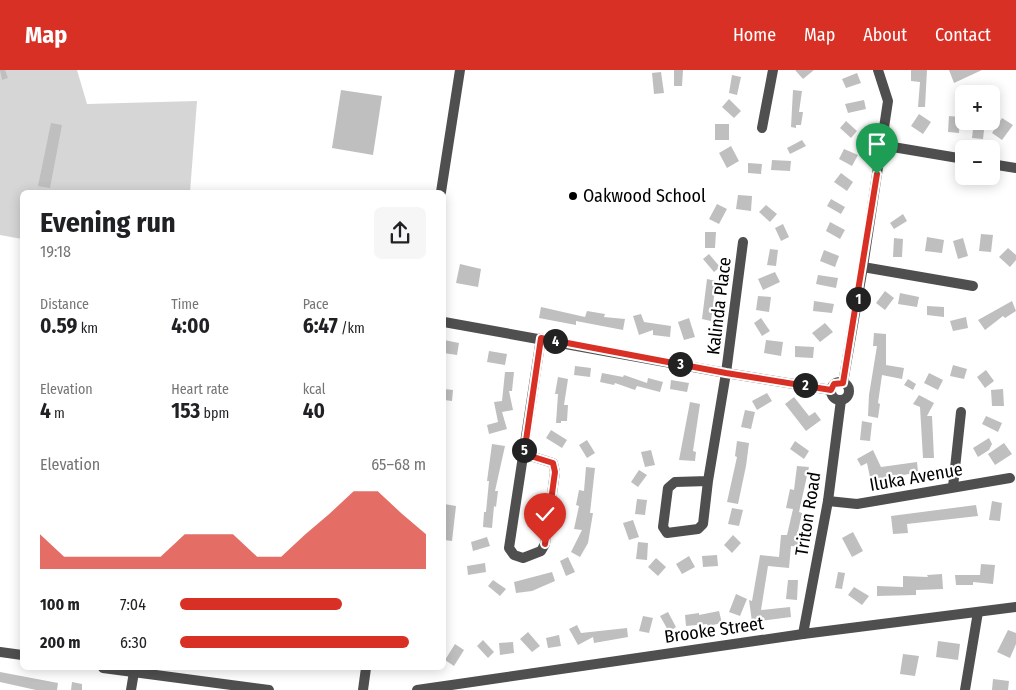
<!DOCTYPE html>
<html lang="en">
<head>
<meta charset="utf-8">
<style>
	:root { --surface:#fff; --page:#f6f6f6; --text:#202124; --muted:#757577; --accent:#d93025 }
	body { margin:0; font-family:"Fira Sans Condensed",sans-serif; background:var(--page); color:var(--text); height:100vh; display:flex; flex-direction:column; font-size:19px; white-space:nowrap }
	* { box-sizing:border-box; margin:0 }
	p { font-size:16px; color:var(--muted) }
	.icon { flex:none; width:28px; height:28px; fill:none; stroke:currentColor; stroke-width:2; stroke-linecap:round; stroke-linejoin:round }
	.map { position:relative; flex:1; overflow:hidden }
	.panel { position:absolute; left:20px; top:120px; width:426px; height:480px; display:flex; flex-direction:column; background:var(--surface); border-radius:8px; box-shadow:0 2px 12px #0003 }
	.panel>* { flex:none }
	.tools { position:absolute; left:955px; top:15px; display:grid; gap:10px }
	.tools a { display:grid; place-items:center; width:45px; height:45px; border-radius:8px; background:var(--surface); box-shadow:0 2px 12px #0003; font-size:25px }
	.pin { position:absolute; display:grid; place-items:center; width:42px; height:42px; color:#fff; margin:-51px -21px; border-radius:50% 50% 50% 0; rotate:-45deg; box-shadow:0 0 5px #0007 }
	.pin .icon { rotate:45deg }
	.km { position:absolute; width:25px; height:25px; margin:-12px; border-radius:50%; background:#222; color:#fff; font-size:14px; line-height:25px; text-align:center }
	.round { display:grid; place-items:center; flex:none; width:52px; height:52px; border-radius:8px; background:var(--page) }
	.overview { display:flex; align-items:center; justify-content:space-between; height:85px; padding:0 20px }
	h1 { font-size:28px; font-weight:700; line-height:38px }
	.stats { display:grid; grid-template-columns:repeat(3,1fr); gap:8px; height:85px; padding:5px 20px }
	.stats div { display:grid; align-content:center }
	.stats b { font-size:21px; font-weight:700 }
	.stats small { font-size:14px; font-weight:400 }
	.stats p { font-size:14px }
	.chart { height:140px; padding:10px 20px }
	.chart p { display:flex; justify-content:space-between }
	.chart svg { width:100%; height:90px; margin-top:5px; fill:var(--accent); opacity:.7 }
	ul { padding:0 20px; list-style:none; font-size:16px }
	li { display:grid; grid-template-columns:80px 60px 1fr; align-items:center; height:38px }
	li i { height:12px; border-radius:6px; background:var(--accent) }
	header { display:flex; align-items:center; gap:30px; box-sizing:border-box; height:70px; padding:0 25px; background:var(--accent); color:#fff }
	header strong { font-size:24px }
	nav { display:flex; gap:28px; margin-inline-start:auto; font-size:18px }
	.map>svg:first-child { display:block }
	.green { fill:#d6d6d6 }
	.building { fill:#bfbfbf }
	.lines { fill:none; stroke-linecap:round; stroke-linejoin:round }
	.minor { stroke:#4f4f4f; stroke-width:10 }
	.tertiary { stroke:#4f4f4f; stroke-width:10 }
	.route-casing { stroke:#fff; stroke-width:10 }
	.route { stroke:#d93025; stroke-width:6 }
	.poi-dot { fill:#000; stroke:#fff; stroke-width:2 }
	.labels { text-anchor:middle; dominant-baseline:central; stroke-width:4.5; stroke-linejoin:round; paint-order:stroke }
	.poi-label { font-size:18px; fill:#000; stroke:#fff; text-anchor:start }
	.street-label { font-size:18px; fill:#000; stroke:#fff }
</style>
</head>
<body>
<header>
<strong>Map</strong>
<nav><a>Home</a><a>Map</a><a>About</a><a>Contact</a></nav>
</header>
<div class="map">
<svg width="1016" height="620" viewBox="0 0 1016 620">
	<rect width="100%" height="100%" fill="#fff"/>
	<path class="green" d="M0,0H77L87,34L197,31L190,122H22V169L0,165Z"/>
	<g class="building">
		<path d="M0,0H5L8,8L2,10Z"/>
		<path d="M674,0H683L682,16H674Z"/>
		<path d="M795,0H814L803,9Z"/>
		<path d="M911,0H927L925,37H918L920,12L911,11Z"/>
		<path d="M949,0H982L954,13Z"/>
		<path d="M661,2L664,23L654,24L652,3Z"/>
		<path d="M857,3L861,13L846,18L842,9Z"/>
		<path d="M732,5L741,7L737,25L729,23Z"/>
		<path d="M341,20L382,26L373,85L332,78Z"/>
		<path d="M793,20L802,21L799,42H803L801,55H796V58L791,57Z"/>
		<path d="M729,29L741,41L734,48L722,37Z"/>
		<path d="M864,30L866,39L848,43L845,34Z"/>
		<path d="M919,44L931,52L923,64L911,56Z"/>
		<path d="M949,46L960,47L959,63L948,62Z"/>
		<path d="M1002,48L1013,55L1002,70L992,63Z"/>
		<path d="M846,51L857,61L851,68L840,58Z"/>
		<path d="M974,51L985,52L983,69L972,68Z"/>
		<path d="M51,53L62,55L50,118L38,116Z"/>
		<rect x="715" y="54" width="14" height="16"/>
		<path d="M802,70L806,76L790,84L787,78Z"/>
		<path d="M731,76L739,91L727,98L719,83Z"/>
		<path d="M844,79L858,85L852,96L839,89Z"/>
		<path d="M772,90L791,91L790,101L771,100Z"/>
		<path d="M748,93L762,94L761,104L748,103Z"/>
		<path d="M841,103L853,112L847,121L834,112Z"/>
		<path d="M738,125L752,126L751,141L736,139Z"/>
		<path d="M831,129L845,137L841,144L827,136Z"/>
		<path d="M717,134L727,139L719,154L709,149Z"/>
		<path d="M766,135L777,144L770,152L759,142Z"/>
		<path d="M903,144L907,151L894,159L890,153Z"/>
		<path d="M830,152L845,160L840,169L826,161Z"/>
		<path d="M783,154L789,167L781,171L775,158Z"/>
		<path d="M705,162H716L715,178H705Z"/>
		<path d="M981,164L993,165L991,182L979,181Z"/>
		<path d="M927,167L944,170L942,183L925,181Z"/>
		<path d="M894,168L903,169L902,187H893Z"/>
		<path d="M963,168L968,186L958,189L953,171Z"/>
		<path d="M1008,178L1016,185V190L1010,197L999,187Z"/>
		<path d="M770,179L778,180L776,196L767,195Z"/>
		<path d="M824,180L839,186L835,197L820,191Z"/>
		<path d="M709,184L720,197L714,202L703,189Z"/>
		<path d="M460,194L481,199L478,217L456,213Z"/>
		<path d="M775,202L780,212L763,220L758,209Z"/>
		<path d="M818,205L838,208L836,218L816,214Z"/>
		<path d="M707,209L716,211L711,251L702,249Z"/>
		<path d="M885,221L894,228L885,240L876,233Z"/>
		<path d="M900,223L919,227L917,237L898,234Z"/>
		<path d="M758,226L771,227L769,242L756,240Z"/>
		<path d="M814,231L834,234L832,243L813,241Z"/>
		<path d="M1012,231L1016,241L1005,248L1003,246L985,260L978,250Z"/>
		<path d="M927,236L944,237V247L927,245Z"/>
		<path d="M541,237L585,247L587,241L605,244L604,247L625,249L623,260L576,251V255L539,248Z"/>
		<path d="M641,244L644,252L671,256L670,267L653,265V260L639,265L633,246Z"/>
		<path d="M966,247L968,258L953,261L950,251Z"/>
		<path d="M689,248L695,267L684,270L678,252Z"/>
		<path d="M761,248L770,261L762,266L754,253Z"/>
		<path d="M825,253L833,262L820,272L812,263Z"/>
		<path d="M874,263L886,264V295L904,298L902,309L882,305L878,333L880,334L878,348L868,346L869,325L877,276H873Z"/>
		<path d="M444,270L459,273L457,285L444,283Z"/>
		<path d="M766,270L783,272L781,286L764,283Z"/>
		<path d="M795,276L814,277L813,288L795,287Z"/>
		<path d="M489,281L507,284L505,295L487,292Z"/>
		<path d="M953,295L967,299L964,309L950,306Z"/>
		<path d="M575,296L591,298L590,307L574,305Z"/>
		<path d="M986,300L994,311L985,318L977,307Z"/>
		<path d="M505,302H514L512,321H509L513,340L502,342L507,359L489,364L487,355L498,352L494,332L502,331Z"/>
		<path d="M602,303L623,307L624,305L647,313L648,308L663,312L660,322L637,316L635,320L615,313L614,315L600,312Z"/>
		<path d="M929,303L943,310L938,320L924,313Z"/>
		<path d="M558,307L568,309L564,335H568L567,351H561V353H556L558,324H555Z"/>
		<path d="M908,309L916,314L913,320L904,315Z"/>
		<path d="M671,310L689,313L687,322L670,319Z"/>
		<path d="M444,319L453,320L452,331L444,330Z"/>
		<path d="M1003,319L1004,336H992L991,320Z"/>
		<path d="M767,323L772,331L757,340L752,331Z"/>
		<path d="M919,325L934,333L927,346H932L934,388H923L920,337L913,334Z"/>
		<path d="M794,327L809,346L815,342L821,350L806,361L785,334Z"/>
		<path d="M690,332L700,334L693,381L696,382L695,391L679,390Z"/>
		<path d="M745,340L755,342L751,359L741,357Z"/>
		<path d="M986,346L1002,353L998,362L982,354Z"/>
		<path d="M862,351L872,353L870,371L860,370Z"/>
		<path d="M551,360L567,370L562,378L546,368Z"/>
		<path d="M989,368L992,374L989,380L978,387L973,378Z"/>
		<path d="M587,370L595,383L587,388L579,375Z"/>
		<path d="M737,371L749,373L746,396L738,434L727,432L737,387L735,386Z"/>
		<path d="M795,371L809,381L804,389L790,379Z"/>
		<path d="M1004,373L1012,384L995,395L988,384Z"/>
		<path d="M492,374L505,376L495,421H498L496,437L494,436L492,458L483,457L484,442H486L489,411H487Z"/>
		<path d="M651,380L655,395L645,397L641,382Z"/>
		<path d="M873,380L881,397L917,392L918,402L871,412L867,393L861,396L857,389Z"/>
		<path d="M797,396L809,397L799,442L802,443L797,466H800L799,477L791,476L789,498L768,496L761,540L790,537L791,547L752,552L749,530L752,531L760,485L779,487L781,465H787L793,439L786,438L790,419L794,420Z"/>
		<path d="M586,397L595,398L590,443H593L588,473L580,487L571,482L582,460L574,459L579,436L576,435L579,420L584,421Z"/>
		<path d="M639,400L647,405L638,417L631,412Z"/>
		<path d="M637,429L647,430L645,445L635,444Z"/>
		<path d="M992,431L1002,433L1000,451L989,450Z"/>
		<path d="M444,434L456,436L452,471L444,470Z"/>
		<path d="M976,435L978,446L907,454L908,463L893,464L891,446Z"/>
		<path d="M732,438L743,440L739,456L728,454Z"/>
		<path d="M633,450L639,467L629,470L623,453Z"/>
		<path d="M853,462L863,481L852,487L842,468Z"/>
		<path d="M733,465L741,473L732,483L724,475Z"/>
		<path d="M487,467L490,476L473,481L471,472Z"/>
		<path d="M638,472L648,473L647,490L636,489Z"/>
		<path d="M717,485L718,496L703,497L702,486Z"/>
		<path d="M689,486L695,497L682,504L676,494Z"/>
		<path d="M568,487L575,502L566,506L560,491Z"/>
		<path d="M656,488L666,497L658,506L648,497Z"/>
		<path d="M485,493L486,502L468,505L467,496Z"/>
		<path d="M981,494L995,495L993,514L973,512V515H956L955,505H980Z"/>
		<path d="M552,502L555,511L532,521L516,523L514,512Z"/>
		<path d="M838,502L845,503L842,519L835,518Z"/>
		<path d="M942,504L943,519L916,520V525L877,526V516L903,517V506L928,507L927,505Z"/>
		<path d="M493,510L506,519L500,526L488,516Z"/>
		<path d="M788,510H798L797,530L786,529Z"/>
		<path d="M854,517L869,526L862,535L848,525Z"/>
		<path d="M736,524L747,529L740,546L729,542Z"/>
		<path d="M719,541L722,553L708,556L707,554L686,556L685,545L699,543V545Z"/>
		<path d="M668,542L676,557L669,562L660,546Z"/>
		<path d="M643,546L653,548L649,563L639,561Z"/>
		<path d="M577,555L581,563L627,558L628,567L594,573L593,567L578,575L569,559Z"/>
		<path d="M1008,560L1016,563V574L1010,588L997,582Z"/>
		<path d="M528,562L540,576L532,582L520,569Z"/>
		<path d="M559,565L561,576L548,578L546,568Z"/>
		<path d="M483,570L494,582L488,588L477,576Z"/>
		<path d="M938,571L960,574L958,590L936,587Z"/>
		<path d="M513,572L514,583L500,585L499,573Z"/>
		<path d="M455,574L464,580L454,596L445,590Z"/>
		<path d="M903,584L919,586L915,606L900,604Z"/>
		<path d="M0,602L58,613L57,620H36L0,612Z"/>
		<path d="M993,609L1009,611L1008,620H992Z"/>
		<path d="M72,612L82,614V620H71Z"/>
	</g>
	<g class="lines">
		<g class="minor">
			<path d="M762,58L773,0"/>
			<path d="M881,75L964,89"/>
			<path d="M991,94L1016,98"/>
			<path d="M441,122L460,0"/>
			<path d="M863,197L973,216"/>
			<path d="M444,252L726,303L831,320"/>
			<circle cx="840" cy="321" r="9"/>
			<path d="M843,313L863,197L888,31L878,0"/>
			<path d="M524,384L553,393L555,402L545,474L541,481L523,488L514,485L509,478L541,268"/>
			<path d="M708,411L675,412L668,418L663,457L667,463L698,459L703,454L708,411L726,303L743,172"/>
			<path d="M953,417L961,342"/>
			<path d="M828,431L857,434L1010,408"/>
			<path d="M803,564L828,431L841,330"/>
			<path d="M131,620L134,602"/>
			<path d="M363,620L366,598"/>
			<path d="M965,620L978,542"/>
		</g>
		<g class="tertiary">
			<path d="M0,582L22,585"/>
			<path d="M103,598L269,620"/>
			<path d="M417,620L803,564L1016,537"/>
		</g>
	</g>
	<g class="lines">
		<g class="route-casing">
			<path id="route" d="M545,474L555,402L553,393L524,384L541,268L726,303L831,320L834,314L843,313L877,104"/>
		</g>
		<use href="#route" class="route"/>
	</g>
	<circle class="poi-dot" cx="573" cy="126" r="5"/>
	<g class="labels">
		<g class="poi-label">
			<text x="583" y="126">Oakwood School</text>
		</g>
		<g class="street-label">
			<text transform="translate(719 236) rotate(-83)">Kalinda Place</text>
			<text transform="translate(916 407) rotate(-10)">Iluka Avenue</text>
			<text transform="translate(808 444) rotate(-81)">Triton Road</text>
			<text transform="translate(714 560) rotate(-8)">Brooke Street</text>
		</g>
	</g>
</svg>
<div class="tools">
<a>+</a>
<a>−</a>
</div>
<div class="pin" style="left:877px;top:104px;background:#1e9e55"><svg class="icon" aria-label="arrive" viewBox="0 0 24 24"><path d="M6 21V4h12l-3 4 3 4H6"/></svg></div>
<div class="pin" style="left:545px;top:474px;background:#d93025"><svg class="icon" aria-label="check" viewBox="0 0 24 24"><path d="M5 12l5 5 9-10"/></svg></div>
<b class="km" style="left:858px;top:229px">1</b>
<b class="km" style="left:805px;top:315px">2</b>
<b class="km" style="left:680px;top:294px">3</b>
<b class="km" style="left:555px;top:271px">4</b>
<b class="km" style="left:524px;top:380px">5</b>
<section class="panel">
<div class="overview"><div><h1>Evening run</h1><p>19:18</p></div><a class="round"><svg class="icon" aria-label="share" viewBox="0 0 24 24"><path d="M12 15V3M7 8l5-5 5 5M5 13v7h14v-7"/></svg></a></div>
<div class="stats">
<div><p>Distance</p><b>0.59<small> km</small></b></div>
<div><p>Time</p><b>4:00</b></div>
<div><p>Pace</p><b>6:47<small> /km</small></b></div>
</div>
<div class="stats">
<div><p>Elevation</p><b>4<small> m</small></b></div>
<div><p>Heart rate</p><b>153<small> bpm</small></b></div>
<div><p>kcal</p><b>40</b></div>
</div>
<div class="chart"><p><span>Elevation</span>65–68 m</p>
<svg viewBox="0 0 160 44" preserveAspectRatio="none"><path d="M0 44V27L10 38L20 38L30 38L40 38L50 38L60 27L70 27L80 27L90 38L100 38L110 27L120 17L130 6L140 6L150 17L160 27V44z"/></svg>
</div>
<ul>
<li><b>100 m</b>7:04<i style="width:66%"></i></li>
<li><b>200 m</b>6:30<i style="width:93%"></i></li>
</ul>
</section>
</div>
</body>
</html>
